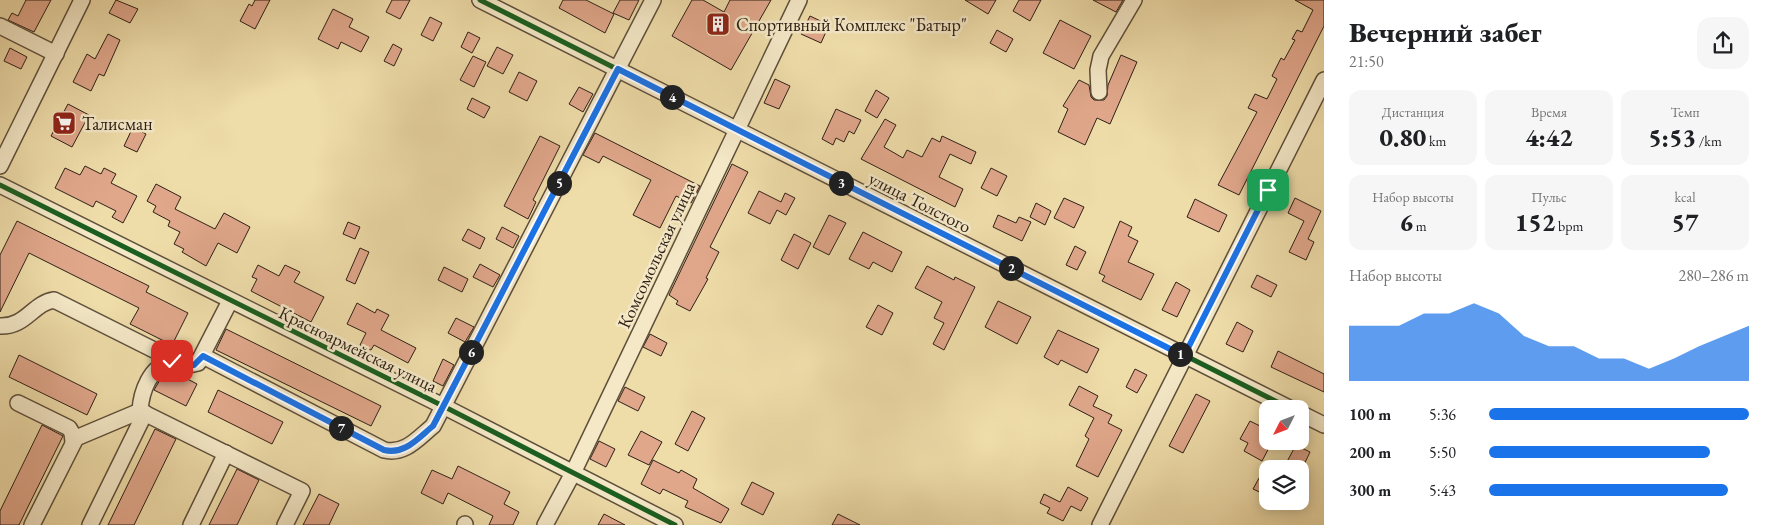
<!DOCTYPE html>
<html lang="ru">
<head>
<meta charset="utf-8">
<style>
	:root { --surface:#fff; --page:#f6f6f6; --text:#202124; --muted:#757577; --accent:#1a73e8 }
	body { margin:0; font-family:"EB Garamond",serif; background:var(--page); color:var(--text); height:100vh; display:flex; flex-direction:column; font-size:19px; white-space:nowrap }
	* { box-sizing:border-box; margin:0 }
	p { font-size:16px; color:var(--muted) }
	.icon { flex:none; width:28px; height:28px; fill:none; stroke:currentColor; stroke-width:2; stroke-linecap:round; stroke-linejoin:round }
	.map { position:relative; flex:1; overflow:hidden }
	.panel { display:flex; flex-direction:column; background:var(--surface); width:450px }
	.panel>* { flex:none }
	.needle { width:32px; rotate:228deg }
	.fabs { position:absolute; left:1259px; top:400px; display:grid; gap:10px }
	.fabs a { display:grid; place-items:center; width:50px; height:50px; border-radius:10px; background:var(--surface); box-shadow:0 2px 12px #0003; font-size:25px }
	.pin { position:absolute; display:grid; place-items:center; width:42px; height:42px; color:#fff; margin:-21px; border-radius:10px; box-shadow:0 2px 8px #0006 }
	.km { position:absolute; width:25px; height:25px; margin:-12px; border-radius:50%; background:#222; color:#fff; font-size:14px; line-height:25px; text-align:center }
	.round { display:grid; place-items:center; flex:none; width:52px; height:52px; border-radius:15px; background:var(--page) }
	.overview { display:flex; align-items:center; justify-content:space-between; height:85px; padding:0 25px }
	h1 { font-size:28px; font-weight:800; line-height:38px }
	.figures { display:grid; grid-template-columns:repeat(3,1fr); gap:8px; height:85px; padding:5px 25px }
	.figures div { display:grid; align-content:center; border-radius:12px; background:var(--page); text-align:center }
	.figures b { font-size:25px; font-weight:800 }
	.figures small { font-size:14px; font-weight:400 }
	.figures p { font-size:14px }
	.chart { height:140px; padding:10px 25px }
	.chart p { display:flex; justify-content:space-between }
	.chart svg { width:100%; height:90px; margin-top:5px; fill:var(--accent); opacity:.7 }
	ul { padding:0 25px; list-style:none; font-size:16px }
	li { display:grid; grid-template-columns:80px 60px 1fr; align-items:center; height:38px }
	li i { height:12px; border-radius:6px; background:var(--accent) }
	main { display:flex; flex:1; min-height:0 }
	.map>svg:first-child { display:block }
	.building { fill:#e0a78b; stroke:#2e2016 }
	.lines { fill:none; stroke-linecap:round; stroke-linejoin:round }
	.minor-casing { stroke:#5e4f3b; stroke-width:18 }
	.minor { stroke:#f4e8c7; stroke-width:15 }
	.cycleway-casing { stroke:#f4e8c7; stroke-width:8 }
	.cycleway { stroke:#1b5e20; stroke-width:5 }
	.route-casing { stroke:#fff; stroke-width:10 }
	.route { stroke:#1a73e8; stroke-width:6 }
	.labels { text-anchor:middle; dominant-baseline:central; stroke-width:5; stroke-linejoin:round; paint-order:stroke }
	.poi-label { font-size:18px; fill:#2e2016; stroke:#f4e8c7; text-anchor:start }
	.street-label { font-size:18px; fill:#2e2016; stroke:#f4e8c7 }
</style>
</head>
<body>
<main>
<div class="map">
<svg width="1324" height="525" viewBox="0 0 1324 525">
	<rect width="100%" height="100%" fill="#eedca9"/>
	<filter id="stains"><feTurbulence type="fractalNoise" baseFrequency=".004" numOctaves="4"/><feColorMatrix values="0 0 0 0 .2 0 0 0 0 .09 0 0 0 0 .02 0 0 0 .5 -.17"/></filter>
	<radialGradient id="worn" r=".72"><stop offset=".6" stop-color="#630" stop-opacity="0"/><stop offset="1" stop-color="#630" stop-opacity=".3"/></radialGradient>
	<g class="building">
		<path d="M26,0H51L34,32L8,20L12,13L18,16Z"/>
		<path d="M116,0L138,9L130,23L109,13Z"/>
		<path d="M255,0H270L255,29L240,21L249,4L252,6Z"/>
		<path d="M392,0H410L400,19L386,12Z"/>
		<path d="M563,0H586L614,14L605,33L559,8Z"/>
		<path d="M620,0H639L629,20L613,13Z"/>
		<path d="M692,0H703L724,12L730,0H771L731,70L672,36Z"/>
		<path d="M965,0H996L988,14Z"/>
		<path d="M1019,0H1041L1030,21L1013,11Z"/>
		<path d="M1093,0H1123L1116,12Z"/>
		<path d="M1295,0H1324V26L1239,195L1218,185L1257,112L1248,108L1255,94L1267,99L1277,79L1272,76L1281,58L1284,60L1295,40L1292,39L1297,30L1302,32L1313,10Z"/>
		<path d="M333,9L353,19L349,27L369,37L361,52L341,42L338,49L318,39Z"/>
		<path d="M810,16L829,25L821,43L801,34Z"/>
		<path d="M430,17L442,23L433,41L421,35Z"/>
		<path d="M1060,20L1091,36L1074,69L1043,53Z"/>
		<path d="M997,30L1013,39L1006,52L990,43Z"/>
		<path d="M468,32L480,38L472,53L461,47Z"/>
		<path d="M108,34L120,40L104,76L99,74L91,91L73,82L87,54L95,59Z"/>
		<path d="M393,44L402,49L394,66L384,61Z"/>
		<path d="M497,47L513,55L503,74L487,66Z"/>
		<path d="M10,48L27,57L21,69L4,61Z"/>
		<path d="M1121,55L1137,62L1110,124L1097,118L1085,145L1058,132L1068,109L1063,106L1079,80L1089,85L1091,97L1094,100H1104L1107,96L1108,85Z"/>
		<path d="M473,56L486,62L474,87L460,80Z"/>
		<path d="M519,72L537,81L527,101L509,92Z"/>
		<path d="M775,79L790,86L779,109L764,103Z"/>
		<path d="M579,87L593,94L583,112L569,104Z"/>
		<path d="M876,90L889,98L877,118L865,111Z"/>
		<path d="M472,98L490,107L484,118L467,109Z"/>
		<path d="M68,104L89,115L72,147L51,136Z"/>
		<path d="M836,109L861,120L854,134L849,131L844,142L836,138L833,145L822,139Z"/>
		<path d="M885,119L896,125L884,147L903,158L907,150L922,157L932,138L940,142L942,136L976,152L971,164L950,154L939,177L963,189L955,207L861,159Z"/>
		<path d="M133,127L146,134L137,152L124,146Z"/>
		<path d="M595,133L700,186L691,203L676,196L660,228L633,215L651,180L603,156L599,163L583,155Z"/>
		<path d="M540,136L560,146L533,200L536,202L528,219L504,206Z"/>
		<path d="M732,164L748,172L710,247L719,252L706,278L708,279L690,311L676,304L678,301L669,295Z"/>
		<path d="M85,166L101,174L104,168L116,174L111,183L137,196L123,223L112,217L116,211L96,201L93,207L55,188L65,168L80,175Z"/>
		<path d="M991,168L1007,176L997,196L981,188Z"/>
		<path d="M156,184L181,197L175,209L215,229L224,213L250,227L237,253L218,243L206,266L182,252L184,249L174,244L180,232L168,226L170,221L153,212L156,206L147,201Z"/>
		<path d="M759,191L781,202L785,193L795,198L786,215L777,210L770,224L748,213Z"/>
		<path d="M1064,198L1084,207L1074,228L1054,218Z"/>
		<path d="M1295,198L1321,211L1308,239L1314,242L1306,260L1289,252L1304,221L1288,213Z"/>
		<path d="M1195,199L1227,215L1219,232L1187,217Z"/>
		<path d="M1036,203L1051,211L1045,225L1030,217Z"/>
		<path d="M829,215L846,223L829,255L813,247Z"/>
		<path d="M998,215L1016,223L1019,217L1031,222L1022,241L993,227Z"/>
		<path d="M17,221L149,286L146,292L188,313L172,345L130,324L139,308L29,253L0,312V255Z"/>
		<path d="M1120,221L1132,227L1128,236L1138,241L1128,262L1154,274L1141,300L1102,281L1105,276L1099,273Z"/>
		<path d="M348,222L360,227L355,239L343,234Z"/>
		<path d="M502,227L519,236L513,248L496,239Z"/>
		<path d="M468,229L485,238L480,249L462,240Z"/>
		<path d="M863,232L902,252L892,272L873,262L869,269L849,259Z"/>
		<path d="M794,234L811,243L798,269L781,260Z"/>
		<path d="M1075,246L1086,252L1077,270L1066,265Z"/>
		<path d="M360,248L369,252L355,284L346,280Z"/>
		<path d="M480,264L500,275L493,287L473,277Z"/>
		<path d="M258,265L279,276L285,265L300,272L294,282L324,297L311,322L251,291L257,279L252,277Z"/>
		<path d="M927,266L954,280L955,277L975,287L944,350L933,344L944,323L934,318L942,302L915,288Z"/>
		<path d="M444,267L468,279L462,292L438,280Z"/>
		<path d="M1257,275L1277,285L1271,297L1251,287Z"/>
		<path d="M1176,282L1190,290L1177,317L1162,310Z"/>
		<path d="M998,301L1031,317L1017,344L985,327Z"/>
		<path d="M357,303L375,313L377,309L389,315L381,330L416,348L408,363L374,345L371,350L360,345L366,333L347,324Z"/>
		<path d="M878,305L893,313L882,335L866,327Z"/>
		<path d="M456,318L474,327L465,342L448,333Z"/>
		<path d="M1237,322L1253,331L1243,352L1226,344Z"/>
		<path d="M226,329L381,406L371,426L216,350Z"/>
		<path d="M1058,330L1099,349L1087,373L1061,360L1058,365L1044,357Z"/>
		<path d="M650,334L667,343L661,356L643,347Z"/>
		<path d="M1278,351L1324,374V392L1271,367Z"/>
		<path d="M19,355L97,394L87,415L9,377Z"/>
		<path d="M443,359L454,365L443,386L433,381Z"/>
		<path d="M1135,369L1147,375L1137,393L1126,387Z"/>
		<path d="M172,371L197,384L186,406L154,390L160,380Z"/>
		<path d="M1079,386L1098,396L1093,406L1112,415L1108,423L1122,430L1098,477L1076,466L1089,439L1085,436L1094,418L1069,405Z"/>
		<path d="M625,387L645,397L638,411L618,401Z"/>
		<path d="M218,390L283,422L272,444L208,412Z"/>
		<path d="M1196,394L1210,401L1183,453L1169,446Z"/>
		<path d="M692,411L705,418L688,451L675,444Z"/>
		<path d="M1250,421L1268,430L1263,440L1271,444L1262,461L1244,451L1248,443L1240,439Z"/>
		<path d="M42,425L63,436L19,525H0V511Z"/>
		<path d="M155,429L176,439L134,525H108Z"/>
		<path d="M641,431L662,442L649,465L628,455Z"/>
		<path d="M599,441L615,449L606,467L590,459Z"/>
		<path d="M1296,445L1310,452L1302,469H1283Z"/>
		<path d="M653,460L679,473L681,470L697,479L693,488L729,509L721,523L685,507L688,501L663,489L660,494L641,484Z"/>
		<path d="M1268,462V496L1253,489Z"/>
		<path d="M458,466L510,492L504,504L519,512L513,525H489L493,516L448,493L443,504L421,493L432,470L452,479Z"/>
		<path d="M237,469L259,480L237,525H209Z"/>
		<path d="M752,482L774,493L763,515L741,504Z"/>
		<path d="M1068,487L1088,498L1081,511L1071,506L1063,521L1047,513L1050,508L1040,503L1044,494L1060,502Z"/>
		<path d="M319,494L339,504L329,525H303Z"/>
		<path d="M604,514L625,525H598Z"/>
		<path d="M838,514L860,525H832Z"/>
	</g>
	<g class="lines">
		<g class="minor-casing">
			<g id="minor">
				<path d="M480,0L1291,409"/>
				<path d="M0,26L56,54"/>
				<path d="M1099,92L1098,70L1101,56L1134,0"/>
				<path d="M0,166L82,0"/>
				<path d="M0,185L443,406L675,525"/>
				<path d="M0,326C26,327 33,303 54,300L176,361"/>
				<path d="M203,356L384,450C405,455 418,438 433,426L653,0"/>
				<path d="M18,403L69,428L72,433L73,442"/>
				<path d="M140,411C141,392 150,366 172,361L189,365L198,363L230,301"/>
				<path d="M1300,413L1324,425"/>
				<path d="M32,525L76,438L140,411L302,491L285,525"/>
				<path d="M90,525L145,413"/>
				<path d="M191,525L226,453"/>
				<path d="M465,525V524"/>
				<path d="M545,525L573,473L799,0"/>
				<path d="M1100,525L1324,80"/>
			</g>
		</g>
		<use href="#minor" class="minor"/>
		<g class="cycleway-casing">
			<g id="cycleway">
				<path d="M480,0L1291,409"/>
				<path d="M0,185L443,406L675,525"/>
			</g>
		</g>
		<use href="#cycleway" class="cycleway"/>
	</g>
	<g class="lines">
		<g class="route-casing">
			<path id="route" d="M172,361L194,365L203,356L384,450C405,455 418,438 433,426L618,69L1184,356L1268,190"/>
		</g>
		<use href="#route" class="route"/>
	</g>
	<defs>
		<g id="building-square" transform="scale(1.25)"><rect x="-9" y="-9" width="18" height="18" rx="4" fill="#8f2418" stroke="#f4e8c7"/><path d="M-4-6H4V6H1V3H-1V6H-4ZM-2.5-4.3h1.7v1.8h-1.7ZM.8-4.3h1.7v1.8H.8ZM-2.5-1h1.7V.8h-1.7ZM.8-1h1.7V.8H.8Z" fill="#fff"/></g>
		<g id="supermarket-square" transform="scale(1.25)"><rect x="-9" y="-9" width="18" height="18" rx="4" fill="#8f2418" stroke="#f4e8c7"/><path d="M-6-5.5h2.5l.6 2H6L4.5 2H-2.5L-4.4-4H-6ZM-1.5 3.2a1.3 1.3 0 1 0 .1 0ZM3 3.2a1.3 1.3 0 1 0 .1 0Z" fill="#fff"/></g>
	</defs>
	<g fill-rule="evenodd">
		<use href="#building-square" x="718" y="24"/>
		<use href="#supermarket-square" x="64" y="123"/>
	</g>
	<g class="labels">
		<g class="poi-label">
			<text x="736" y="24">Спортивный Комплекс "Батыр"</text>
			<text x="82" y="123">Талисман</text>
		</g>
		<g class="street-label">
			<text transform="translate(920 202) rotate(27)">улица Толстого</text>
			<text transform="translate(656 255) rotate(-65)">Комсомольская улица</text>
			<text transform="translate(358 349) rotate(26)">Красноармейская улица</text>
		</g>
	</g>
	<rect width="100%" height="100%" filter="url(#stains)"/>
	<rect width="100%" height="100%" fill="url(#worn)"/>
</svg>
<div class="fabs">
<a><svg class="needle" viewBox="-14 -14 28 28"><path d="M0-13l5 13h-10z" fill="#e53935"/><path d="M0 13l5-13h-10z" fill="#757577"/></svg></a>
<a><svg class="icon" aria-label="layers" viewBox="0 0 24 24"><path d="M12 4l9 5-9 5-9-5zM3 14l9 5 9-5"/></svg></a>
</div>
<div class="pin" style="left:1268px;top:190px;background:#1e9e55"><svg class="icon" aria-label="arrive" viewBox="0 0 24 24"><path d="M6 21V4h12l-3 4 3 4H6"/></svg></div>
<div class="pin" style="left:172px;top:361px;background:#d93025"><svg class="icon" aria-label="check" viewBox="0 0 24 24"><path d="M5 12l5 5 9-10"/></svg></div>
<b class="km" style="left:1180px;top:354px">1</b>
<b class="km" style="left:1011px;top:268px">2</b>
<b class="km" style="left:841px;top:183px">3</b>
<b class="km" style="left:672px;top:97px">4</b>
<b class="km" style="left:559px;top:183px">5</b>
<b class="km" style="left:471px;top:352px">6</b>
<b class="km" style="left:341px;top:428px">7</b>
</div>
<section class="panel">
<div class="overview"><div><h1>Вечерний забег</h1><p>21:50</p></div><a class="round"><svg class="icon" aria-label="share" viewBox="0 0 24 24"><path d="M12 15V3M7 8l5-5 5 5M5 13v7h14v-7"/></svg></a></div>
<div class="figures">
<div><p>Дистанция</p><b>0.80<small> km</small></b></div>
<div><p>Время</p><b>4:42</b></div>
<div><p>Темп</p><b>5:53<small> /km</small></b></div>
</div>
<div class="figures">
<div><p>Набор высоты</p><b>6<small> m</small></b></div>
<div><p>Пульс</p><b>152<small> bpm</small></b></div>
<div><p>kcal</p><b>57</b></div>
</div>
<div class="chart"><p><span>Набор высоты</span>280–286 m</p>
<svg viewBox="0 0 160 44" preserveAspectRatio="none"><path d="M0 44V17L10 17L20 17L30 11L40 11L50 6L60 11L70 22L80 27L90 27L100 33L110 33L120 38L130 33L140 27L150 22L160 17V44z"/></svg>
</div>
<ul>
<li><b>100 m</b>5:36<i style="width:100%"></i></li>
<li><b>200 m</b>5:50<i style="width:85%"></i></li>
<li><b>300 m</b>5:43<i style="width:92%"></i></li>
</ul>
</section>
</main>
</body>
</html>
